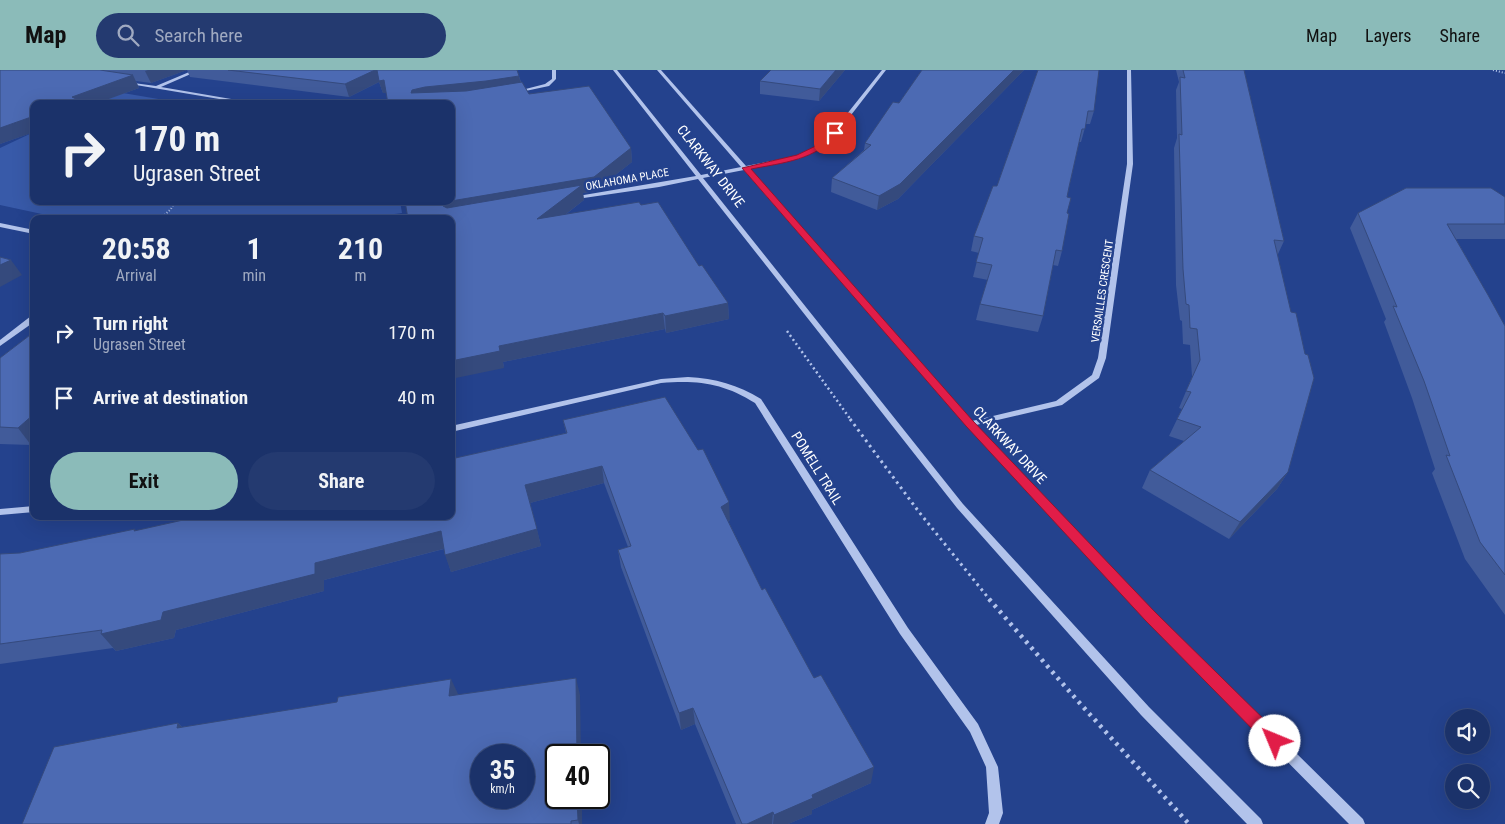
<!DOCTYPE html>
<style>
body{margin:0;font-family:"Roboto Condensed",sans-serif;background:#243a70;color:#f1f3f6;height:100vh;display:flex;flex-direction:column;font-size:19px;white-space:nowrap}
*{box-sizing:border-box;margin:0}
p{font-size:16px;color:#a0aac1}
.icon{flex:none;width:28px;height:28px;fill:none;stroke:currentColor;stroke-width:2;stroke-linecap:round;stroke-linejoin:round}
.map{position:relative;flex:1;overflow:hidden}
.panel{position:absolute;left:30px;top:145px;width:425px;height:305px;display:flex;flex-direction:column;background:#1b326a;border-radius:10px;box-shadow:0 5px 20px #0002,0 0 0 1px #394d7e}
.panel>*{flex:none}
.top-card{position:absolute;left:30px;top:30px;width:425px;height:105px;border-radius:10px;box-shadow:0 5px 20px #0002,0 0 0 1px #394d7e;background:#1b326a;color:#f1f3f6;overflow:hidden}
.fabs{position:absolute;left:1445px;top:639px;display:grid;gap:10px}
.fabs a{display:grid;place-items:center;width:45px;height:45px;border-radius:50%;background:#1b326a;box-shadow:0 5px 20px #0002,0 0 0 1px #394d7e;font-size:25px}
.speed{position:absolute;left:470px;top:674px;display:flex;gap:10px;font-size:25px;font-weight:700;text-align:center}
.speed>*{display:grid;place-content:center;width:65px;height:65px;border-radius:50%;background:#1b326a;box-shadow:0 5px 20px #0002,0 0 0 1px #394d7e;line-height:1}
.speed small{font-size:12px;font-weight:400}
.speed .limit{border:2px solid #111;border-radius:8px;background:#fff;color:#111}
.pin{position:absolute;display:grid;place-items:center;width:42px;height:42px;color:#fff;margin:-21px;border-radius:10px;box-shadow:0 2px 8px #0006}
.me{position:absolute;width:55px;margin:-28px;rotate:315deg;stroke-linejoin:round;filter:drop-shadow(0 0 4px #0008)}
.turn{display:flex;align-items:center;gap:18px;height:105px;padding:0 20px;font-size:22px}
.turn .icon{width:65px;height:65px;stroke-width:2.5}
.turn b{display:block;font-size:35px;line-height:42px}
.eta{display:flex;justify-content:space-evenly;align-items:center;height:85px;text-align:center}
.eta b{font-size:30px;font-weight:700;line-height:35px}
.cta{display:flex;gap:10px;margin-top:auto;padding:10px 20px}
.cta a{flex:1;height:58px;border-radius:30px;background:#8bbbb9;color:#111;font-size:20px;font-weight:700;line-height:58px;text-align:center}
.cta a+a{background:#243a70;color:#f1f3f6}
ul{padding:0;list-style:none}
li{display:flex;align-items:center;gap:15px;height:65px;padding:0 20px}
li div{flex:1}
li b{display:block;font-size:19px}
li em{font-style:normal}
header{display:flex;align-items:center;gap:30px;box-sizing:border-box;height:70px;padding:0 25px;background:#8bbbb9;color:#111}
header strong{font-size:24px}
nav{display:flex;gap:28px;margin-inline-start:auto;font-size:18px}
.search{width:350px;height:45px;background:#243a70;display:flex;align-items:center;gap:12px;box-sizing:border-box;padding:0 18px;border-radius:28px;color:#a0aac1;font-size:19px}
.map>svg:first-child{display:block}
</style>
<header>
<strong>Map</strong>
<div class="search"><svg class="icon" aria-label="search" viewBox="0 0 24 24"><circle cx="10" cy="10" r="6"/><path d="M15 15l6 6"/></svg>Search here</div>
<nav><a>Map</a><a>Layers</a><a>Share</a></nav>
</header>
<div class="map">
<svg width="1505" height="754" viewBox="0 0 1505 754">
<rect width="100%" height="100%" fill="#24428d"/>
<g fill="#385aa9">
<polygon points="117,22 188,34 92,34"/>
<polygon points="34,62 34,131 400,131 402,143 358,149 65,149 0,135 0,78"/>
</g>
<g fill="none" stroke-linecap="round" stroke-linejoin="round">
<g stroke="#b2c3eb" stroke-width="2" stroke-dasharray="1 2" stroke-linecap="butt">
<polyline points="1493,0 1505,3"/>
<polyline points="160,149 171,139 175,131"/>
</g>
<polyline stroke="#b2c3eb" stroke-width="2.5" stroke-dasharray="2 3" stroke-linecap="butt" points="787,261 851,350"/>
<polyline stroke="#b2c3eb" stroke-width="3" stroke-dasharray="2.5 4" stroke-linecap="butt" points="850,349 919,442 990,530"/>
<polyline stroke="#b2c3eb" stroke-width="4.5" stroke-dasharray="3 5" stroke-linecap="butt" points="989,529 1076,629 1189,754"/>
<g fill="#b2c3eb" fill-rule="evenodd">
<polygon points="194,0 200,0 161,17 261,34 249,34 124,13 126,12 156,16"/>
<polygon points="552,0 556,0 556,9 549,16 516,23 514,22 545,14 552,9"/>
<polygon points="613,0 617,0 701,105 741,97 657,0 661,0 746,96 797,86 823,74 882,0 886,0 827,76 801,88 749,99 972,351 1056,331 1092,305 1098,288 1127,94 1127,0 1131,0 1133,94 1106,288 1099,308 1062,335 976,355 1154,543 1363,749 1365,754 1349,754 1146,549 967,356 744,100 703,108 963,434 1149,637 1261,749 1263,754 1247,754 1141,645 957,438 698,109 659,117 570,130 569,129 572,127 696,106"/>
<polygon points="0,153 34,160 34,164 0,157"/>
<polygon points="31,246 34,246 34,252 0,276 0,270"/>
<path d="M 688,307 C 715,308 738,315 761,329 L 908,558 L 978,654 L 998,697 L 1003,743 L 999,754 L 985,754 L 989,743 L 986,697 L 970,662 L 900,564 L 755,333 C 723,313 698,310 661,313 L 451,362 L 451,356 L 661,309 Z"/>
<polygon points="34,436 34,442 0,445 0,439"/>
</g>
</g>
<g fill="#415b9a">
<polygon points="0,0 517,0 521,12 529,24 631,78 632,92 595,121 583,123 584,130 565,145 641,135 699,196 728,233 729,249 666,263 665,259 503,292 504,298 386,23 383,23 379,12 349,27 190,7 187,0 151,13 136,11 139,18 95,34 34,34 34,62 0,74"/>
<polygon points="845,0 819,31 760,24 760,11"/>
<polygon points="922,0 1024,0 898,129 877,140 831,122 832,108 864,80 865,73 899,33"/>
<polygon points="1038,0 1094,41 1090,54 1086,54 1081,72 1079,72 1069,117 1067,127 1067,143 1062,181 1058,196 1053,195 1043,246 1038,262 976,250 980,234 988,210 973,207 979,183 971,181 974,166 997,116"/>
<polygon points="1176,0 1244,0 1284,171 1278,184 1288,402 1277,419 1229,469 1142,418 1150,400 1184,371 1169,366 1182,339 1179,338 1192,307 1190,275 1183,274 1182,251 1180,250 1176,215 1174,78 1177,68 1176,20 1179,12"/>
<polygon points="1505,127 1505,169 1456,169 1505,256 1505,545 1465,489 1432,403 1435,399 1412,328 1384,252 1386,249 1350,158 1358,143"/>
<polygon points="34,262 34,373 31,375 0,374 0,288"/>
<polygon points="563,350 730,450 728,451 762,520 871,713 812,740 812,744 788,754 736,754 695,654 681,660 621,497 618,480 628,477 604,413 530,433 541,476 451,502 444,479 324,510 324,521 176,560 174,568 116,581 113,578 0,594 0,484 20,483 137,461 566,363"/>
<polygon points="458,625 580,625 556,728 582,728 582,754 22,754 178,653 182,657"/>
</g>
<g fill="#354a7d">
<polygon points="148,0 187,0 151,13 145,1"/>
<polygon points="375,0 377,0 384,10 387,23 383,23 379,12 349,27 345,14"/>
<polygon points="836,0 845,0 819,31 820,19"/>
<polygon points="1014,0 1024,0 898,129 877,140 879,126"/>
<polygon points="133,5 139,18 95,34 67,34 72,27"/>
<polygon points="519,6 522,18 415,32 411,23 412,20 425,17"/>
<polygon points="34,46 34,62 0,74 0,58"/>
<polygon points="631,78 632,92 595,121 583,123 584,130 540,164 447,149 443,136 444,132"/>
<polygon points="11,190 22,205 0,217 0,195"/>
<polygon points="728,233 729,249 666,263 665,246"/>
<polygon points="663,243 665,259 503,292 504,298 451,309 451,291 499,276"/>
<polygon points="34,344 34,373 31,375 18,358"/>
<polygon points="602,396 604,413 530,433 525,415"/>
<polygon points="1288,402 1277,419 1229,469 1240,452"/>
<polygon points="729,432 730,450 721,454 721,437"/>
<polygon points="537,459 541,476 451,502 445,485"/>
<polygon points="441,461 447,478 324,510 324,521 176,560 174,568 116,581 101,564 163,542 315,493"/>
<polygon points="576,608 580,625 581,685 577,685"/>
<polygon points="451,609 459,626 449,626"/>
<polygon points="693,638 695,654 681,660 679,643"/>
<polygon points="178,653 193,669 177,658"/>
<polygon points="874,697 871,713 812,740 812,744 788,754 773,754 774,745 812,725"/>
<polygon points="577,728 582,728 582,754 579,754 578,750"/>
<polygon points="773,742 772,754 747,754"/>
</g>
<g fill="#4c6ab3" stroke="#354a7d" fill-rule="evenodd">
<polygon points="0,0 100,0 133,5 72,27 78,30 67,34 34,34 34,46 0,58"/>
<polygon points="228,0 375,0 345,14"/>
<polygon points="377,0 517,0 519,6 486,11 425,17 412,20 411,23 466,21 522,12 529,24 589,16 631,78 594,107 451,131 451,34 388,34 384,10 379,11"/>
<polygon points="771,0 836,0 820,19 760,11"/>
<polygon points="922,0 1014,0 900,114 879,126 832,108 871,75 865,73 893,32 899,33"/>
<polygon points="1038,0 1099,0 1094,41 1088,41 1085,59 1082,59 1069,117 1067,127 1071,128 1067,143 1069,144 1062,181 1056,180 1043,246 980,234 992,195 976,192 983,168 974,166 993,116 997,116"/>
<polygon points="1183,0 1244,0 1284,171 1274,170 1291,242 1296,243 1305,284 1308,285 1314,308 1288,402 1240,452 1150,400 1201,357 1177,349 1191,322 1186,321 1200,290 1197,259 1190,258 1189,235 1186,234 1183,199 1179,64 1182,65 1180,7 1185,8"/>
<polygon points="582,115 537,149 639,132 641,135 658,132 699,196 702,195 728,233 665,246 663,243 499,276 500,281 451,291 451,149 408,149 405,131 451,131 444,132 443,136 447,138"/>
<polygon points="1406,118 1491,118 1505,127 1505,154 1447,154 1488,225 1505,256 1505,505 1480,472 1446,385 1450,386 1424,311 1393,236 1397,237 1358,143"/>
<polygon points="0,187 11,190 0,195"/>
<polygon points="34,262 34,344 18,358 0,357 0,288"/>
<polygon points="665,327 698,380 703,379 729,432 721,437 762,520 765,518 814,608 821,605 874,697 812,725 813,728 774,745 773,742 747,754 742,754 693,638 679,643 618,480 631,476 602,396 525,415 537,459 445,485 441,461 315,493 315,504 163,542 161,550 101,564 102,560 0,574 0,484 20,483 135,459 134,461 201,446 451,446 451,389 567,363 563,350"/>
<path d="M 576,608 L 577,685 L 556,685 L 556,728 L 577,728 L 578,750 L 571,751 L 571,754 L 22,754 L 54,677 L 178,653 L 177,658 L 337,632 L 338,627 L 451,609 L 449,626 ZM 481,685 L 524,685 L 524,728 L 481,728 Z"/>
</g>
<path fill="#e11d48" stroke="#92132f" d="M 833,61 L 838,63 C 817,90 782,93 751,99 L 973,351 L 1155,542 L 1280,665 L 1283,671 L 1280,676 L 1275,678 L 1269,676 L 1145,550 L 966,356 L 742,98 L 797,85 L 822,73 Z"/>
<g text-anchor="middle" stroke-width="5" stroke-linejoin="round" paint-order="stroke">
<g font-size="11" fill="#fff" stroke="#24428d">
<text transform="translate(627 109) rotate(-10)" y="4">OKLAHOMA PLACE</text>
<text transform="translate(1102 221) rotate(-82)" y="4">VERSAILLES CRESCENT</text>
</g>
<g font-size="14" fill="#fff" stroke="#24428d">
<text transform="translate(711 96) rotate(52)" y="5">CLARKWAY DRIVE</text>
<text transform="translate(1010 375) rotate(47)" y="5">CLARKWAY DRIVE</text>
<text transform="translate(817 398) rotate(58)" y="5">POMELL TRAIL</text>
</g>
</g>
</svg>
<div class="fabs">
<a><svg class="icon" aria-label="sound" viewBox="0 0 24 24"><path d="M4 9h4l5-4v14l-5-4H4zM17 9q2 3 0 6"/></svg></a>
<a><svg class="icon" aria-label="search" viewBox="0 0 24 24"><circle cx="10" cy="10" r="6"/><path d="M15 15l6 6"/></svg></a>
</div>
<div class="speed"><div>35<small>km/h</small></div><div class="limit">40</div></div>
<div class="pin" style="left:835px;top:63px;background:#d93025"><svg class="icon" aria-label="arrive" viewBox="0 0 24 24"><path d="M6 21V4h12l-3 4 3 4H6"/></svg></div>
<svg class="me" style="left:1275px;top:671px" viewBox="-20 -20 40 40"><circle r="19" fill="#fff"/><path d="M0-13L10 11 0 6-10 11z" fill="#e11d48"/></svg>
<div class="top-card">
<div class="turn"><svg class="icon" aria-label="right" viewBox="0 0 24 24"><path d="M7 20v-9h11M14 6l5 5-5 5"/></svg><div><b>170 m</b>Ugrasen Street</div></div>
</div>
<section class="panel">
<div class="eta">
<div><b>20:58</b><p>Arrival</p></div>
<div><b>1</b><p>min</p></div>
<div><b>210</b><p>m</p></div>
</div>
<ul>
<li><svg class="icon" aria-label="right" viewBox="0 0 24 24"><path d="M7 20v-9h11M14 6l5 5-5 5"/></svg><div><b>Turn right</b><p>Ugrasen Street</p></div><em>170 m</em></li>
<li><svg class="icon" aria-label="arrive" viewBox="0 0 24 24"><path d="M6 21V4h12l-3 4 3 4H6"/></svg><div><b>Arrive at destination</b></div><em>40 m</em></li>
</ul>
<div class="cta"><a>Exit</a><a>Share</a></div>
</section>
</div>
